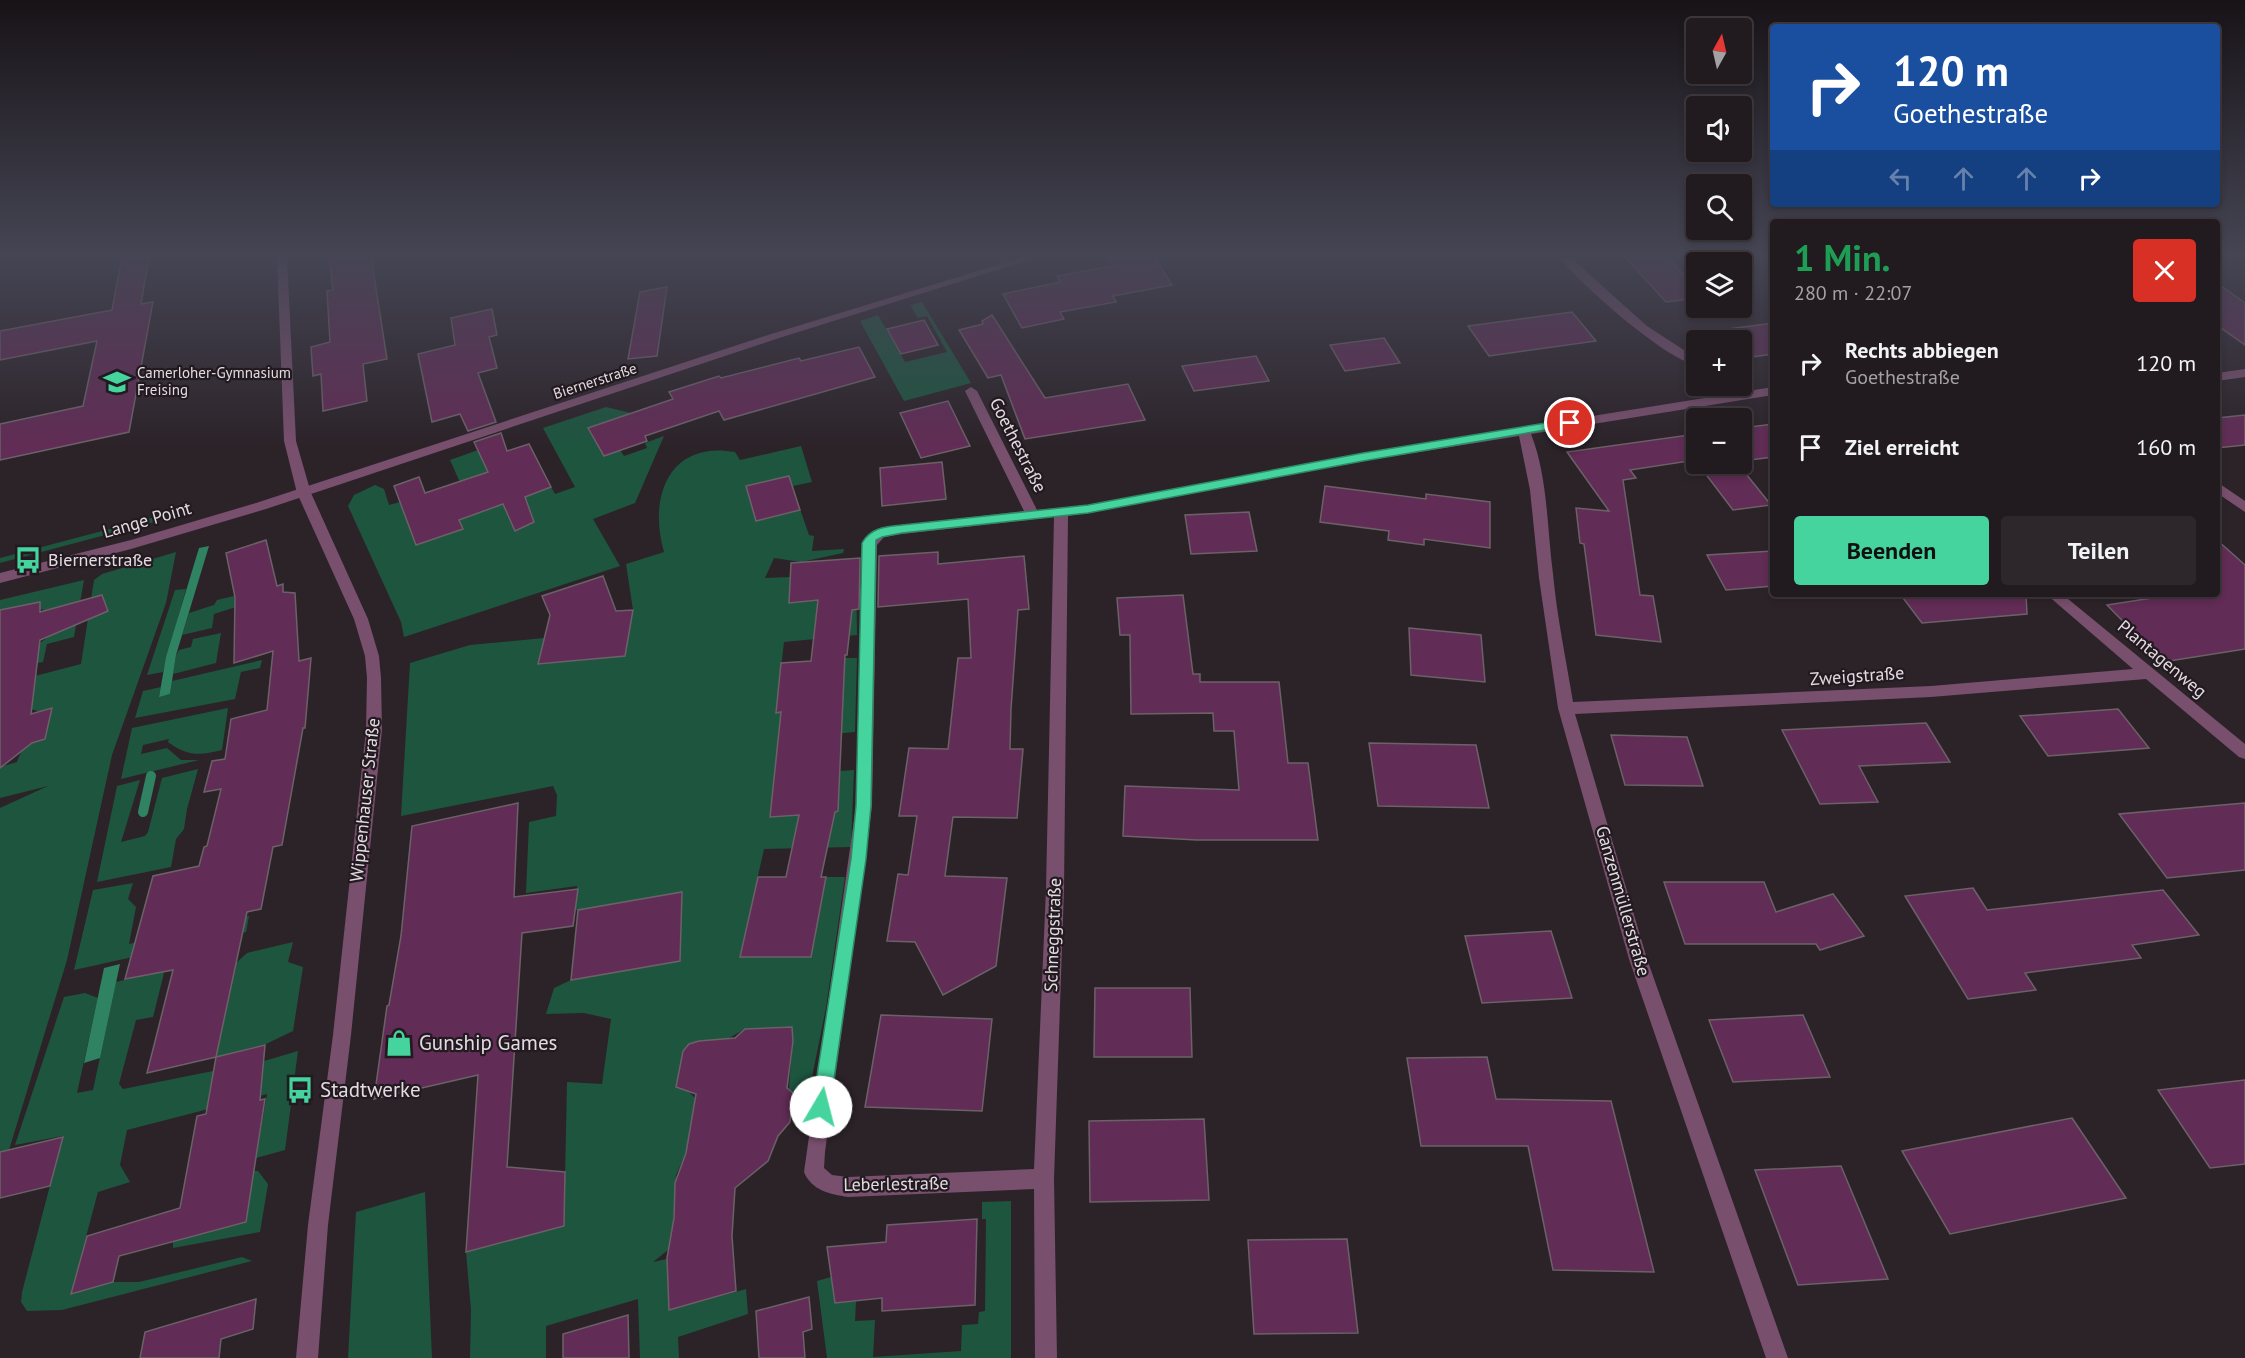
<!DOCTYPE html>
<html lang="de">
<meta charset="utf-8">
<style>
body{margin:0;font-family:"PT Sans",sans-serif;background:#2d272c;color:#f1f3f6;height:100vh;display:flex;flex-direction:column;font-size:22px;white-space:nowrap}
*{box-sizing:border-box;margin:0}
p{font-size:20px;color:#a2a1a4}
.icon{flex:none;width:33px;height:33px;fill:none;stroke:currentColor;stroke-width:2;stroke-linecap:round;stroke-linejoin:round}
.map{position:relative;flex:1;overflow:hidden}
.side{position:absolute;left:1770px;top:219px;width:450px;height:378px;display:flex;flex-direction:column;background:#211a1f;border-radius:6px;box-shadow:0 3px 9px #0003,0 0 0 2px #3e383d}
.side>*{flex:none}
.guide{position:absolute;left:1770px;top:24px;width:450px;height:183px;border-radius:6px;box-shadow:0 3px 9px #0003,0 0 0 2px #3e383d;background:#1a4fa0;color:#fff;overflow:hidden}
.needle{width:39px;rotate:8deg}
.controls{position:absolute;left:1686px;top:18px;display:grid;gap:12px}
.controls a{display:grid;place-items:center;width:66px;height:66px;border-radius:6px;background:#211a1f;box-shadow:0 3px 9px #0003,0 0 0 2px #3e383d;font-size:30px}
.pin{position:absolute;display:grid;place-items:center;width:51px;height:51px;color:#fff;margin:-26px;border:3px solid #fff;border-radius:50%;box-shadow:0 2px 6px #0007}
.me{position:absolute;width:66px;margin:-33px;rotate:8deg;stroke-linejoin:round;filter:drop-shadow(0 0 4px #0008)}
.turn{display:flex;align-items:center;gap:21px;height:126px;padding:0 24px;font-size:27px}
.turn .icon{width:78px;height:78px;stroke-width:2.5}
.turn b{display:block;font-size:42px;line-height:51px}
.lanes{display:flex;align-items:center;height:57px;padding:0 24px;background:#0003;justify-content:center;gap:30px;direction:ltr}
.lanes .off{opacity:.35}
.round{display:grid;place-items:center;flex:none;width:63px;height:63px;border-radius:6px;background:#2d272c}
.overview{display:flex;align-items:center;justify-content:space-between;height:102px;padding:0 24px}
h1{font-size:36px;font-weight:800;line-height:45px;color:#1e9e55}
.primary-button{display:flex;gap:12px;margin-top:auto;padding:12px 24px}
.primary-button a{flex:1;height:69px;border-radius:6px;background:#46d49e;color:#111;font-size:24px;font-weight:800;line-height:69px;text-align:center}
.primary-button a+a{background:#2d272c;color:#f1f3f6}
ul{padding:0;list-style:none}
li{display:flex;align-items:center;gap:18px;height:84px;padding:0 24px}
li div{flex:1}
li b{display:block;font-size:22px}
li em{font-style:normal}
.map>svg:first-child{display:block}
</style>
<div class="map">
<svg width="2245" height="1358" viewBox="0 0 2245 1358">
<rect width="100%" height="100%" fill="#2c2329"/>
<g fill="#1d553f">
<polygon points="922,302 971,383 904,401 860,321 878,315 905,362 947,352 927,316 918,318 910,305"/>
<polygon points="606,407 631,413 589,428 604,456 620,450 624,456 647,448 645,443 664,436 635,503 593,519 620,566 404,637 401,622 348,506 354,495 375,485 384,489 389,505 400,502 416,545 463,529 456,513 471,507 450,460 478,450 503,504 551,487 555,494 575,487 543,428"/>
<path d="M 801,446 L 812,482 L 793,486 L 789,476 L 746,486 L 756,520 L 800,509 L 809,535 L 814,536 L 812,551 L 844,549 L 843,553 L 801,562 L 774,558 L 765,578 L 790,577 L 790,603 L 842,598 L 856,566 L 857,635 L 784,642 L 776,712 L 805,711 L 844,658 L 857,658 L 855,732 L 812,736 L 771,817 L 838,811 L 840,771 L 854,770 L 851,847 L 764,849 L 740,956 L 811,957 L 826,877 L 845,877 L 826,1008 L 809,1092 L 793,1093 L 789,1089 L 793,1033 L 788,1029 L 745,1029 L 729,1038 L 689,1044 L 683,1051 L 676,1086 L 689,1092 L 696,1099 L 686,1153 L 676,1175 L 674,1218 L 668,1250 L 653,1262 L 667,1259 L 670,1310 L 746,1289 L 748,1314 L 678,1337 L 679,1358 L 640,1358 L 638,1299 L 546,1326 L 546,1358 L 470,1358 L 471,1310 L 466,1252 L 564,1226 L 567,1082 L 602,1084 L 611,1019 L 584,1013 L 546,1014 L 554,988 L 571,980 L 680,961 L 682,892 L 577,910 L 575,910 L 577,886 L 526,893 L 529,822 L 556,816 L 557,795 L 553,786 L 401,816 L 410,663 L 470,645 L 544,638 L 538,663 L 625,656 L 633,610 L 626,564 L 664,552 C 648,497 669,440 735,452 L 740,460 Z"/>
<polygon points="159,516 158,521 0,563 0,558"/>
<path d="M 176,552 L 166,603 L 112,755 L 67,960 L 9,1150 L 0,1152 L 0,808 L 48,786 L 0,798 L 0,767 L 17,762 C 21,748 30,743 45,739 L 51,709 L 40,712 L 31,709 L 35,676 L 81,664 L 94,580 L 102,574 Z"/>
<polygon points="84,580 74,637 47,644 43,662 37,663 39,644 49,636 61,631 64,606 45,610 40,609 40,602 0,611 0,600"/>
<polygon points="186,589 163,672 147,675 175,590"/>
<polygon points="234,596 236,607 214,614 212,628 182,635 189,613 214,605 217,600"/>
<polygon points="221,633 216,663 173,674 176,655 179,650 191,647 193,639"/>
<polygon points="262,660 260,668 241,672 235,699 135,718 143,691 161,687 159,696 170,694 172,681"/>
<path d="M 228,708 L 222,750 C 199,756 187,756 168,742 L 169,739 L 143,745 L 141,754 L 167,748 L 181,760 L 199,760 L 121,779 L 132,728 Z"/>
<polygon points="198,769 187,809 184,829 176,839 171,867 97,882 117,786 140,780 121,842 145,836 148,832 162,778"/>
<polygon points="133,883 128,899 136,907 129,944 249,916 246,932 74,970 93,890"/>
<polygon points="293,942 288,962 303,967 293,1031 266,1044 216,1057 236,963 247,953"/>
<polygon points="158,972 164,973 153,1017 136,1020 119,1084 123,1089 213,1071 213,1076 298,1051 285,1150 256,1158 267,1094 127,1130 120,1165 130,1182 98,1192 71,1293 113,1282 139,1282 242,1257 252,1261 62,1310 27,1311 21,1302 22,1292 63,1136 15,1145 64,997 85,993 98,998 77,1093 93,1090 116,982"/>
<polygon points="254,1171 258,1171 268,1184 260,1232 173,1248 173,1241 246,1222"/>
<polygon points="425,1192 432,1358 348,1358 356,1212"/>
<polygon points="1011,1201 1011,1358 827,1358 817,1281 831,1277 835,1303 856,1301 855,1321 875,1320 873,1357 961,1351 962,1325 978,1324 979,1312 985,1311 986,1219 982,1219 982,1202"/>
</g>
<g fill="#2f8262">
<polygon points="209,546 176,655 170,694 159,697 166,657 199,548"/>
<polygon points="120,964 100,1058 84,1063 104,968"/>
</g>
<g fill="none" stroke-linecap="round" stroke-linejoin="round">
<polyline stroke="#2f8262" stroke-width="10" points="143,812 151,776"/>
</g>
<g fill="#612c55" stroke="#6c6168" stroke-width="1.5">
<polygon points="122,257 149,257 141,304 153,302 129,432 0,460 0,424 83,406 97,341 0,360 0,331 112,310"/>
<polygon points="329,257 371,257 387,359 363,364 367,401 323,411 321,374 313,376 311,347 330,342 327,291 333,290"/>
<polygon points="1108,257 1154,257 1172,285 1113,296 1116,302 1060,312 1064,319 1022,328 1003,294 1060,282 1057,276 1113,266"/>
<polygon points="1625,257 1667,257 1696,288 1696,298 1666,302"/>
<polygon points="2217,283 2245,303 2245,345 2217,325"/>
<polygon points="667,287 657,356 628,359 640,292"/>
<polygon points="492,309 497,335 489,337 497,368 478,373 496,422 468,431 460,414 432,422 418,354 455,345 451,318"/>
<polygon points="1572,312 1596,341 1489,356 1468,326"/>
<polygon points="992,315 1045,398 1128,384 1145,420 1025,439 1001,375 988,378 959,330 983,324 982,321"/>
<polygon points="924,320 938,345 901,354 887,329"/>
<polygon points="1773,323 1773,354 1745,358 1742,353 1742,340 1730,340 1720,330"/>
<polygon points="1384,338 1400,363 1345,371 1330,345"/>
<polygon points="859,347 875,377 724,420 719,411 645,436 647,441 604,456 588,428 673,399 669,392 719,376 721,378 799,358 801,361"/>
<polygon points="1256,356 1269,381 1194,391 1182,366"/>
<polygon points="948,401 970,446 921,458 900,413"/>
<polygon points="2245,415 2245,445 2217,448 2217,418"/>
<polygon points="1773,424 1773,457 1742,461 1742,428"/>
<polygon points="501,433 507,451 529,444 551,487 525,497 534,522 515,531 503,504 459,520 463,529 416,545 394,486 419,477 425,493 488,472 474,442"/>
<polygon points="1696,434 1696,462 1695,460 1630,470 1636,478 1623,480 1640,595 1653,596 1661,642 1596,635 1584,544 1580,543 1576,508 1609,511 1567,452"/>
<polygon points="942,462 946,499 882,506 880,468"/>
<polygon points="1698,464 1738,464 1771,505 1733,510"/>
<polygon points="789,476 800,510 756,521 746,486"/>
<polygon points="1325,486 1426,499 1426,494 1490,502 1490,548 1424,539 1424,545 1388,540 1389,531 1320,522"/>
<polygon points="1249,512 1257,551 1191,554 1185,515"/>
<polygon points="266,540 277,586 283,584 283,592 295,593 299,661 311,658 305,728 303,728 282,845 273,847 261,909 247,912 216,1057 265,1045 260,1100 265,1099 246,1222 119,1256 113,1282 71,1294 87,1236 180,1208 197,1116 206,1114 216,1057 147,1073 173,970 125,979 153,876 199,866 204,847 207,846 221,789 204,792 212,761 225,759 231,719 267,710 273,651 234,663 235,597 226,553"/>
<polygon points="2217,540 2245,565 2245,649 2163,662 2107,605 2178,594 2217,594"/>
<polygon points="1773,551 1773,586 1726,590 1707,555"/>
<polygon points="938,552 938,564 1024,556 1029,609 1018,610 1011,709 1010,749 1023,749 1017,818 953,817 945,876 1007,878 996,966 943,995 915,942 887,941 898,874 908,875 917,816 899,816 909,748 948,749 958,658 971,658 968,599 878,607 879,556"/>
<polygon points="860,558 859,609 852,610 847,655 845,655 838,811 835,812 821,877 826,877 811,957 740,957 758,877 786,877 799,815 770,817 781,712 776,713 781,663 811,661 818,600 789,603 791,563"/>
<polygon points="603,576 616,611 633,610 625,656 538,664 550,615 542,596"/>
<polygon points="1900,594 2026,594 2027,614 1922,623"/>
<polygon points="102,595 108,611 40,640 31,714 52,708 45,739 32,743 0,768 0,610 40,602 40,612"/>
<polygon points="1183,595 1193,674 1200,674 1200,682 1279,682 1288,763 1308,763 1318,840 1197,840 1123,836 1125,786 1239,790 1234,731 1214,731 1213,713 1131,714 1130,635 1120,635 1117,598"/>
<polygon points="1409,628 1481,635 1485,682 1411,675"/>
<polygon points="2118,709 2149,748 2048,756 2020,716"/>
<polygon points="1926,723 1950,762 1859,766 1878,802 1820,804 1782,730"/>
<polygon points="1611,735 1687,737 1703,786 1625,785"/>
<polygon points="1369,743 1476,745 1489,808 1378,806"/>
<polygon points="518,803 514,897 578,889 573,926 522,933 507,1167 565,1172 564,1226 466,1252 478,1075 374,1099 387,1006 389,1005 401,936 412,826"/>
<polygon points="2245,803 2245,870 2167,878 2119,814"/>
<polygon points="1664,882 1764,882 1776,912 1833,894 1864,936 1820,950 1816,944 1685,944"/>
<polygon points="1973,888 1987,910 2163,890 2199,935 2132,945 2141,958 2025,973 2036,990 1968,999 1905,896"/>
<polygon points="682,892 680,961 571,980 578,910"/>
<polygon points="1551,931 1572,998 1482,1003 1465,936"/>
<polygon points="1095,988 1190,988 1192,1057 1094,1057"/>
<polygon points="881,1015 992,1019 982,1111 865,1107"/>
<polygon points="1803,1015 1830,1077 1733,1082 1709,1020"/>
<polygon points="792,1027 793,1041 787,1088 793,1093 790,1122 778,1136 768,1161 735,1188 732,1236 736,1291 669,1310 667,1258 674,1218 675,1183 686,1153 696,1094 676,1087 683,1051 689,1044 699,1041 735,1038 745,1029"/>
<polygon points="1487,1057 1496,1099 1611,1101 1654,1272 1553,1270 1528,1146 1421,1146 1407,1058"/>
<polygon points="2245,1080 2245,1164 2210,1168 2158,1090"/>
<polygon points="2072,1118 2126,1198 1950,1234 1902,1151"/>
<polygon points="1204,1119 1209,1200 1090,1202 1089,1121"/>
<polygon points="63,1137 50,1186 0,1198 0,1152"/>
<polygon points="1841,1166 1888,1279 1798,1285 1755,1170"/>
<polygon points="977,1219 975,1305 882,1311 882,1298 835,1303 827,1247 886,1242 887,1225"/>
<polygon points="1347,1239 1358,1333 1254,1334 1248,1240"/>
<polygon points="809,1297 812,1329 803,1332 805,1358 759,1358 756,1311"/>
<polygon points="256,1299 253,1329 221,1339 219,1358 140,1358 145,1332"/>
<polygon points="628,1315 629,1358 563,1358 563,1334"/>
</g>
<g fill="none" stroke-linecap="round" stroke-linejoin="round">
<g fill="#784f6d" fill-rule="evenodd">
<polygon points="1024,257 1039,257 779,338 266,509 131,549 0,583 0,573 131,540 256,503 771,334"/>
<path d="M 1559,257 L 1570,257 L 1647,326 L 1696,358 L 1696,365 C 1665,359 1580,284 1559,257 Z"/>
<polygon points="2245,369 2245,377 2217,381 2217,373"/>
<path d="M 971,387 L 977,391 L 1037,510 L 1088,505 L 1363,453 L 1773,387 L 1773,395 L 1531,434 C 1548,477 1547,529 1553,574 C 1557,617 1566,659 1573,702 L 1931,686 L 2133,669 L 2046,594 L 2062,594 L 2245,744 L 2245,759 L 2239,757 L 2146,679 L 1931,697 L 1575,714 L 1647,959 L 1788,1358 L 1766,1358 L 1629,959 L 1558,708 L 1539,578 L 1530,490 L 1519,436 L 1363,461 L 1068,516 L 1064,889 L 1054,1179 L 1057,1358 L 1035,1358 L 1034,1189 L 848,1197 C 830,1194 812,1191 804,1172 L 856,806 L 863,545 L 870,533 L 885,527 L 1024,511 L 965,391 ZM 1054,517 L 1046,889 L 1034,1169 L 848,1177 L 832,1175 L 824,1168 L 825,1152 L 872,806 L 877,545 L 884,537 L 902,534 Z"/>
</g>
<g fill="#784f6d" fill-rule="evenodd">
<polygon points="277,257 287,257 296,441 311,493 368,619 379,656 381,678 382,730 351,1035 328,1225 318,1358 296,1358 308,1225 333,1035 366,730 367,678 365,656 354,619 297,493 284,441"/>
<polygon points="2217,482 2245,501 2245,512 2217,493"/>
</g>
</g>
<linearGradient id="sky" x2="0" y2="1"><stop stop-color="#181317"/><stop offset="0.57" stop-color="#454554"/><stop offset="1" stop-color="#454554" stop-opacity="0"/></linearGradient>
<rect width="2245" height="447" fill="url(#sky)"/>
<path fill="#46d49e" stroke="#2e8a67" stroke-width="1.5" d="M 1570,419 L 1574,420 L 1574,425 L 1363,461 L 1088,513 L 902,533 L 882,537 L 876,540 L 871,806 L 866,859 L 830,1107 L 827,1113 L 821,1116 L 815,1113 L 812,1107 L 851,859 L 856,806 L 862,543 C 871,527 886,527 902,525 L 1088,505 L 1363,453 Z"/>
<defs>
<symbol id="school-bare" viewBox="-9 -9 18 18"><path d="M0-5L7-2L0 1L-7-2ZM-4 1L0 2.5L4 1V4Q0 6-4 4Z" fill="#46d49e" stroke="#221a20" stroke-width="2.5" paint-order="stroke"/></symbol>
<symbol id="bus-bare" viewBox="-9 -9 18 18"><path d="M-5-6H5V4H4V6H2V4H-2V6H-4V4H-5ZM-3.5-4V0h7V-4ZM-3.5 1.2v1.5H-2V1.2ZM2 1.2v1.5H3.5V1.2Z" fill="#46d49e" stroke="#221a20" stroke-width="2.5" paint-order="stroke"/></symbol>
<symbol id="shop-bare" viewBox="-9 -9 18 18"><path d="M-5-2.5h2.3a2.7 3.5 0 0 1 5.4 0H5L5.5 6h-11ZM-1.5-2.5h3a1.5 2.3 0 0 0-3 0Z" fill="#46d49e" stroke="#221a20" stroke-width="2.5" paint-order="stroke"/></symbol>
</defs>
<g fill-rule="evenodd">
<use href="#school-bare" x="98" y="363" width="38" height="38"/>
<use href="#bus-bare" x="9" y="541" width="38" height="38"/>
<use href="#shop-bare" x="380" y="1024" width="38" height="38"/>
<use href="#bus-bare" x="281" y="1071" width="38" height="38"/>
</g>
<g text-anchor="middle" stroke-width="4.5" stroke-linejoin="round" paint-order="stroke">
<g font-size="15" fill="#e2dce0" stroke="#221a20" text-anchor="start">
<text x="137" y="378">Camerloher-Gymnasium<tspan x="137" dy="17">Freising</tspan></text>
</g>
<g font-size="15" fill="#e2dce0" stroke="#221a20">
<text transform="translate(595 381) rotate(-18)" y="5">Biernerstraße</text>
</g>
<g font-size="18" fill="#e2dce0" stroke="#221a20">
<text transform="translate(1018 445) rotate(63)" y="6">Goethestraße</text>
<text transform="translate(147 520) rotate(-16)" y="6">Lange Point</text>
<text transform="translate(2162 659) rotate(40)" y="6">Plantagenweg</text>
<text transform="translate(1857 676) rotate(-4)" y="6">Zweigstraße</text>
<text transform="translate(365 800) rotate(-84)" y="6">Wippenhauser Straße</text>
<text transform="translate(1623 901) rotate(74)" y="6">Ganzenmüllerstraße</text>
<text transform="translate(1053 935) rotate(-88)" y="6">Schneggstraße</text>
<text transform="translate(896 1184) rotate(-1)" y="6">Leberlestraße</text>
</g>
<g font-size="18" fill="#e2dce0" stroke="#221a20" text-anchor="start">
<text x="48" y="566">Biernerstraße</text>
</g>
<g font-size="21" fill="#e2dce0" stroke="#221a20" text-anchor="start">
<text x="419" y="1050">Gunship Games</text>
<text x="320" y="1097">Stadtwerke</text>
</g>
</g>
</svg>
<div class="controls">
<a><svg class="needle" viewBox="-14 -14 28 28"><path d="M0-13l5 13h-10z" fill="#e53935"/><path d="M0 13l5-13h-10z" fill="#a2a1a4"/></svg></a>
<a><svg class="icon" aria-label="sound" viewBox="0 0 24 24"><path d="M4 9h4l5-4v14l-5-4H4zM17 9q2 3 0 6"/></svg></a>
<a><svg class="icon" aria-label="search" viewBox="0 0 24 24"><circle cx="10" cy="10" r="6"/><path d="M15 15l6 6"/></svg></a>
<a><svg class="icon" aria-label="layers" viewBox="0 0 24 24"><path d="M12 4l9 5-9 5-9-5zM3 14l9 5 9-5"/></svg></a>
<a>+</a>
<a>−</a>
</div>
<div class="pin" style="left:1570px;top:423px;background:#d93025"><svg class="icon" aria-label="arrive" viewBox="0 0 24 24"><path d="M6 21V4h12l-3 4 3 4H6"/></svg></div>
<svg class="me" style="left:821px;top:1107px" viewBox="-20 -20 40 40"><circle r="19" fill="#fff"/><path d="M0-13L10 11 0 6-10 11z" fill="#46d49e"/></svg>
<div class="guide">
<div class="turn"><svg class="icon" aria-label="right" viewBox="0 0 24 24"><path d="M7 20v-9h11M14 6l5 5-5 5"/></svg><div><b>120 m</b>Goethestraße</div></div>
<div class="lanes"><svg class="icon off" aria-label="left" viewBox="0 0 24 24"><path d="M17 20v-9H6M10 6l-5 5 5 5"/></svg><svg class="icon off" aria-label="ahead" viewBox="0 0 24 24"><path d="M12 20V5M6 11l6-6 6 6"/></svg><svg class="icon off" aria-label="ahead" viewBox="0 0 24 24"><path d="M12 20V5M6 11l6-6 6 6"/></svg><svg class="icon" aria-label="right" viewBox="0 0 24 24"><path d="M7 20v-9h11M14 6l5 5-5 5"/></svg></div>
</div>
<section class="side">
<div class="overview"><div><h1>1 Min.</h1><p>280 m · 22:07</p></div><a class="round" style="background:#d93025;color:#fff"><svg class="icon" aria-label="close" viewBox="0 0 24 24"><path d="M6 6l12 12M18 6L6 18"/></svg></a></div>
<ul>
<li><svg class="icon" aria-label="right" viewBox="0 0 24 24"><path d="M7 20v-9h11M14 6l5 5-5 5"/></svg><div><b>Rechts abbiegen</b><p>Goethestraße</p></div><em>120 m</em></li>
<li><svg class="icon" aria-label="arrive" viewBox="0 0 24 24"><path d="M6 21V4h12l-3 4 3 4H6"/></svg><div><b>Ziel erreicht</b></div><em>160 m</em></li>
</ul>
<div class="primary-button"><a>Beenden</a><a>Teilen</a></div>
</section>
</div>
